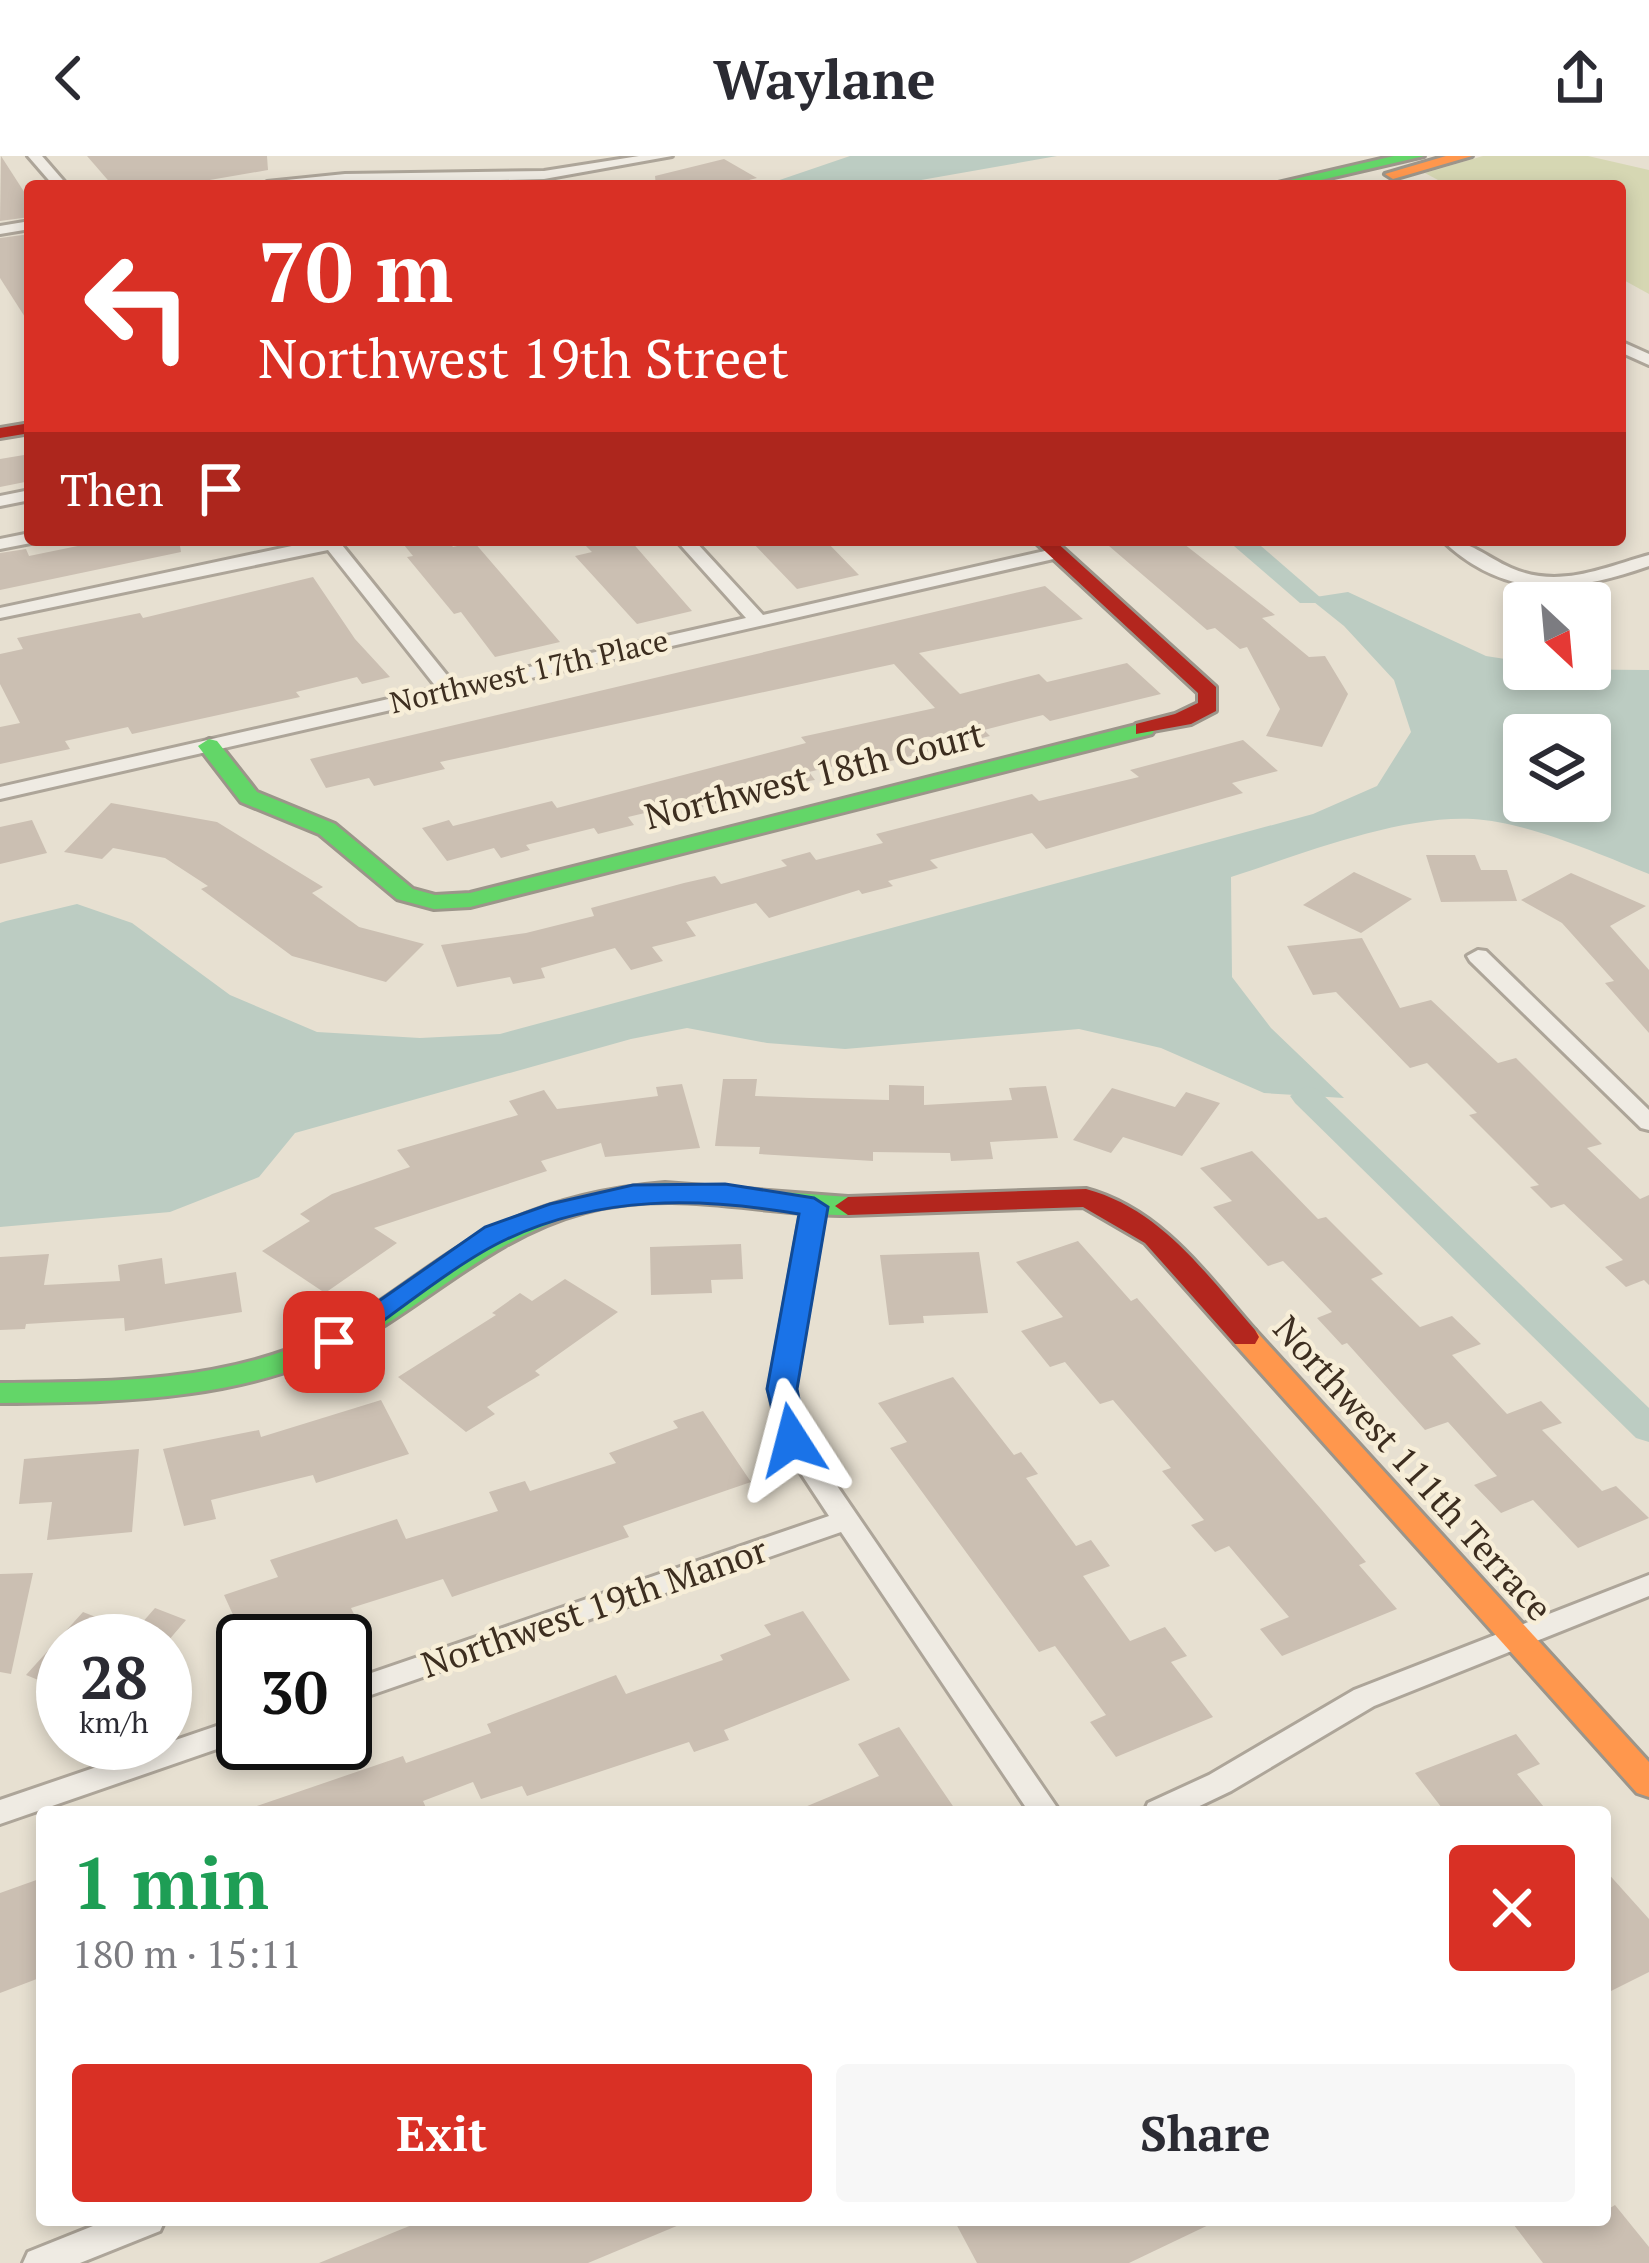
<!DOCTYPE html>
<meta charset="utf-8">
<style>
body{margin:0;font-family:"PT Serif",serif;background:#f7f7f7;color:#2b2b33;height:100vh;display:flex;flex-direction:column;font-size:45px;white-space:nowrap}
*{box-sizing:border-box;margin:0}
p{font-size:39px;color:#7c7c81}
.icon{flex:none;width:66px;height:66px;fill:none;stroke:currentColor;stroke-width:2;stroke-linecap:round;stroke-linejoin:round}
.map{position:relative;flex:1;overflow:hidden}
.panel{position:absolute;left:36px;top:1650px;width:1575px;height:420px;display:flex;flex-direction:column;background:#fff;border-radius:12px;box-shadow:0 6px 18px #0003}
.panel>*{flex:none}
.top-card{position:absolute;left:24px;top:24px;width:1602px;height:366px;border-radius:12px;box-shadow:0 6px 18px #0003;background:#d93025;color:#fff;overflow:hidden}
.needle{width:78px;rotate:154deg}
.fabs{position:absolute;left:1503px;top:426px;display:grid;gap:24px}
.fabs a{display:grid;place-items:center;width:108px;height:108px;border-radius:12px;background:#fff;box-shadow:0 6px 18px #0003;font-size:60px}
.speed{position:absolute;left:36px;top:1458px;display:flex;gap:24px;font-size:60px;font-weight:700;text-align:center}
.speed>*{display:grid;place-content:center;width:156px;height:156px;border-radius:50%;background:#fff;box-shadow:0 6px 18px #0003;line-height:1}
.speed small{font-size:30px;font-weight:400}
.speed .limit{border:6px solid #111;border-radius:18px;background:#fff;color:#111}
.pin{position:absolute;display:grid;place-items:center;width:102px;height:102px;color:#fff;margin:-51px;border-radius:24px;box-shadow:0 6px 18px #0006}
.me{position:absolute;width:132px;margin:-66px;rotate:351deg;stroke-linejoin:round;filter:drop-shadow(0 0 9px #0008)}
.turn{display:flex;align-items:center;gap:42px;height:252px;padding:0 36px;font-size:54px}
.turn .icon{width:156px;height:156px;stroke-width:2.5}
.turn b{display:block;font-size:84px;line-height:102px}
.then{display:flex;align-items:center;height:114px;padding:0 36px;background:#0003;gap:24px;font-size:45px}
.round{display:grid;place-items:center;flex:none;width:126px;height:126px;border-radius:12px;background:#f7f7f7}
.headline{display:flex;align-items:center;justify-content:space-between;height:204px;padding:0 36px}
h1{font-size:72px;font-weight:600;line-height:90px;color:#1e9e55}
.primary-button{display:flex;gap:24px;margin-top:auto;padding:24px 36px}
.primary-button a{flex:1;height:138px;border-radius:12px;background:#d93025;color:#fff;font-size:48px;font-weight:600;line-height:138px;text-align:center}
.primary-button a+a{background:#f7f7f7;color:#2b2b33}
header{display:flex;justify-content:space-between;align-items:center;height:156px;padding:0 36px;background:#fff;font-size:54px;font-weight:600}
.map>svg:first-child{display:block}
</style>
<header><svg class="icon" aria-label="back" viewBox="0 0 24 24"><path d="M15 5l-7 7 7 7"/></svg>Waylane<svg class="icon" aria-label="share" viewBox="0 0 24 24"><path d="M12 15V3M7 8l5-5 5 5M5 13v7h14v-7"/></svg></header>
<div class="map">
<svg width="1649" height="2107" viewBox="0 0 1649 2107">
<rect width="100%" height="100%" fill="#e7e0d1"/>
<polygon fill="#d6d7b3" points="1483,0 1588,0 1649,14 1649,138 1620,122 1620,30 1449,30 1425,17"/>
<g fill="#bcccc2" fill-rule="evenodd">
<polygon points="850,0 1057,0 887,30 762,30"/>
<path d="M 1348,436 L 1486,500 L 1524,506 L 1524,513 L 1649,514 L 1649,718 C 1599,698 1527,666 1473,663 C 1399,659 1302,698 1231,721 L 1232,821 L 1271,872 L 1344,942 L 1264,937 L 1161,892 L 1079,873 L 845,893 L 767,887 L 687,872 L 631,883 L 295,977 L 259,1021 L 170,1056 L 0,1071 L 0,767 L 6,765 L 77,748 L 132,767 L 230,839 L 317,876 L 420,882 L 500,878 L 1313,658 L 1377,630 L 1411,576 L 1394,524 L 1344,470 L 1309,442 ZM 1524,579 L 1590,579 L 1590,645 L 1524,645 Z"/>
</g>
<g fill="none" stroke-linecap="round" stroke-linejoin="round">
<g fill="#bcccc2" fill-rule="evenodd">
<polygon points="1227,384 1254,384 1321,442 1318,447 1300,447"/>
<polygon points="1306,930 1317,933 1649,1252 1649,1286 1636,1282 1295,947 1290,940"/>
</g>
</g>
<g fill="#cbbfb2">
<polygon points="1,0 30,45 30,61 0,65"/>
<polygon points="87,0 267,0 268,14 175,30 113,30"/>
<polygon points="724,3 757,22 725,30 656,30 655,20"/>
<polygon points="30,78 30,169 0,122 0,82"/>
<polygon points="30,298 30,325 0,331 0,303"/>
<polygon points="107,384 179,384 181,396 0,434 0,397 26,393 29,400"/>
<polygon points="400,384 447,384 453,391 474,386 560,486 495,501 461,456 454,458 407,401 413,400"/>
<polygon points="580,384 630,384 692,455 637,468 575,400 592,396"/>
<polygon points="750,384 825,384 859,419 797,433"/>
<polygon points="1135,384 1184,388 1275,459 1262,462 1309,501 1325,500 1348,538 1322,591 1266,580 1280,553 1247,491 1240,493 1215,472 1207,474 1109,390"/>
<polygon points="313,421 355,483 390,521 362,528 357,521 296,536 300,541 132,578 128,571 65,585 70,593 0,608 0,571 20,567 0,528 0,498 23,493 17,482 140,457 143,462"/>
<polygon points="1045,430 1083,463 919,497 960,538 1039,518 1047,526 1127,507 1161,538 1050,565 1043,559 984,574 990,580 875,609 868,602 809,616 815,624 722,640 726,645 692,654 687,647 628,661 634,669 598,678 594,672 526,689 530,694 501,702 494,692 447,705 422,672 449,664 453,670 552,645 557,652 806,587 801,581 935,552 894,508 440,606 445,613 374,630 369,622 326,632 310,603"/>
<polygon points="1243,584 1278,615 1232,627 1243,637 1046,693 1032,677 930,704 938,712 888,725 893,730 862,738 859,734 769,762 756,747 686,766 696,780 652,791 663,805 631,814 615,792 541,812 545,822 513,828 510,821 457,831 441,789 526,777 594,760 591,752 684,727 715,720 721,728 787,710 781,704 810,696 816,704 883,687 876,678 1032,638 1039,645 1139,621 1130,614"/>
<polygon points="111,647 217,666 323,731 312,737 359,771 424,788 386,826 292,800 201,733 208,730 165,702 113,692 102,703 64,696"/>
<polygon points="32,664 47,697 0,708 0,671"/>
<polygon points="1426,699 1475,699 1481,714 1507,714 1517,745 1441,746"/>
<polygon points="1354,716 1412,743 1361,777 1303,749"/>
<polygon points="1571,717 1646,750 1610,770 1649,814 1649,877 1605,827 1614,825 1562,767 1521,744"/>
<polygon points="1362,782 1400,852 1431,844 1498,907 1516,902 1602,988 1587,992 1640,1043 1649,1039 1649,1129 1644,1124 1626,1131 1605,1111 1623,1104 1564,1048 1551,1052 1530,1031 1539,1029 1469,959 1477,957 1427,907 1410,912 1336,836 1313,839 1287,790"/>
<polygon points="723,923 757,923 755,940 811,942 889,944 889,929 924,930 924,949 1012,944 1009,932 1046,930 1058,982 990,986 993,1003 951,1005 950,997 873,996 873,1005 759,998 760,991 715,990"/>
<polygon points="682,928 700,992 605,1001 601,987 541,1005 547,1015 374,1072 397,1087 325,1137 262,1095 310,1065 300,1058 332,1038 410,1011 397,994 518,959 509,945 544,934 557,953 658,940 656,931"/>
<polygon points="1112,932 1175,951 1186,936 1220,947 1182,1000 1123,981 1111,997 1073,984"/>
<polygon points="1252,995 1318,1063 1326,1061 1383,1118 1371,1123 1420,1171 1452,1160 1481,1188 1452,1199 1507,1258 1541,1245 1562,1267 1542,1274 1602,1335 1616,1330 1649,1362 1578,1392 1533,1344 1501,1357 1474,1329 1497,1320 1448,1266 1425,1274 1347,1187 1342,1189 1317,1162 1332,1156 1283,1105 1268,1110 1213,1051 1232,1045 1200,1012"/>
<polygon points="1078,1085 1131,1145 1137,1142 1321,1353 1366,1406 1359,1409 1397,1453 1282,1500 1260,1473 1289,1461 1229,1390 1215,1396 1191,1369 1204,1364 1162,1315 1171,1312 1113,1244 1100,1248 1065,1206 1050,1211 1021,1175 1063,1161 1016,1106"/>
<polygon points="741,1088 743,1123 711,1124 712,1137 651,1139 650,1091"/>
<polygon points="979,1096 988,1157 923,1160 924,1167 889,1169 880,1099"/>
<polygon points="49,1098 44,1129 120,1125 118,1109 162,1102 165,1128 236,1116 242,1156 125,1175 124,1162 26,1168 25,1173 0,1174 0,1101"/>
<polygon points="565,1123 618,1156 535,1215 540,1219 487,1251 495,1258 466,1276 398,1221 496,1159 492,1157 520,1137 532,1145"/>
<polygon points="953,1221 1014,1299 1021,1296 1038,1318 1026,1322 1076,1390 1091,1384 1110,1410 1083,1420 1130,1485 1165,1471 1187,1500 1171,1506 1213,1561 1116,1601 1090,1566 1106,1559 1055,1490 1039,1496 890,1292 907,1286 878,1247"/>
<polygon points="381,1244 409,1298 316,1327 313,1319 211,1344 216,1363 184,1370 163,1293 259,1274 261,1281"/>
<polygon points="703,1255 751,1326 623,1370 629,1381 452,1441 443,1423 351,1452 360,1470 318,1485 245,1485 224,1439 278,1421 270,1404 397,1363 406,1383 498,1355 489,1336 525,1325 530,1335 616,1307 609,1297 678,1272 673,1265"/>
<polygon points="139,1293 132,1376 47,1384 52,1346 19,1348 24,1303"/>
<polygon points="33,1417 11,1518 0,1516 0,1418"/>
<polygon points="155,1452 186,1464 168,1485 63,1485 63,1534 26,1519 83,1456 134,1476"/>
<polygon points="803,1455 850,1524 724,1574 729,1584 694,1596 689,1586 527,1640 522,1630 481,1643 473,1626 423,1645 428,1656 251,1656 251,1652 403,1600 406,1607 491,1577 487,1568 616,1519 626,1538 723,1504 720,1499 771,1479 764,1469"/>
<polygon points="899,1571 957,1656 793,1656 879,1620 858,1588"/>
<polygon points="1516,1578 1540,1608 1517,1618 1548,1656 1445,1656 1415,1617"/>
<polygon points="1605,1714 1649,1763 1649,1816 1605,1838"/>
<polygon points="42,1722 42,1821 0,1837 0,1737"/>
<polygon points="1615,2049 1649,2091 1649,2107 1543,2107 1510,2064 1605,2064 1605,2055"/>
<polygon points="424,2064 691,2064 588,2107 319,2107"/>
<polygon points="954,2064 1219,2064 1129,2107 977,2107"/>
</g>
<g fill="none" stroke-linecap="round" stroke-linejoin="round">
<defs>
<g id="street">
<polygon points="28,0 42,0 68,30 54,30"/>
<polygon points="639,0 672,0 544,23 260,30 267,26 345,18 544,15"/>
<polygon points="30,65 30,73 0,78 0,70"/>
<polygon points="1620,185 1649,198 1649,209 1620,196"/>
<polygon points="30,334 30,344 0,350 0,340"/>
<polygon points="30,377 30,384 36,386 0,393 0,383"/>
<polygon points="320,384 338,384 454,528 746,462 676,384 694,384 763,459 1058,392 1067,397 1058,402 0,643 0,631 437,532 328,394 0,462 0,452"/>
<path d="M 1442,384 C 1470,384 1486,401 1511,412 C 1559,433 1602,412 1649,399 L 1649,410 C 1572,437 1506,445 1442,384 Z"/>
<polygon points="1478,794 1486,795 1649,954 1649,974 1641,972 1470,805 1467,800"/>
<polygon points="814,1043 826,1051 795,1233 805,1283 1060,1656 1029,1656 841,1376 345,1548 345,1526 829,1360 779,1284 769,1233 802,1051"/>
<polygon points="1649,1419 1649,1440 1374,1550 1231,1635 1187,1656 1144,1656 1148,1647 1209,1619 1354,1534"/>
<polygon points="243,1561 243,1584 0,1668 0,1644"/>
<polygon points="108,2064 165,2064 160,2075 80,2107 23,2107 28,2096"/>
</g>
<g id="fast">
<polygon points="1394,0 1424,0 1295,30 1265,30"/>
<polygon points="1144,567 1155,573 1152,578 470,751 434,753 397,743 319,678 241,646 198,590 209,583 217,585 257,636 335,668 413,733 435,739 470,737"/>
<path d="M 665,1027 L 848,1041 L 861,1050 L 848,1059 C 756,1059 678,1032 585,1056 C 502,1078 443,1134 372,1177 C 259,1245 127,1246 0,1247 L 0,1227 C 107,1226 217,1227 317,1182 C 367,1159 410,1122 456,1093 C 519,1053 591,1033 665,1027 Z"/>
</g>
<g id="slow">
<polygon points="1446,0 1472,0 1393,23 1385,18"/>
<polygon points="1245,1171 1255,1174 1649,1606 1649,1641 1637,1637 1235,1188 1231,1181"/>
</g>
<g id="jam">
<polygon points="30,267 30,277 0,282 0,272"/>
<polygon points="1033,384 1054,384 1216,531 1216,555 1191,568 1136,578 1136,568 1175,558 1198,547 1198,537"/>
<path d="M 1086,1033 C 1161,1053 1206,1118 1255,1174 L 1259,1181 L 1255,1188 L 1235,1188 L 1145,1087 L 1083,1051 L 848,1059 L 835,1050 L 848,1041 Z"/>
</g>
</defs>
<use href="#street" stroke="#ada599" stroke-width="6"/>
<use href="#fast" stroke="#9c958a" stroke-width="6"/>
<use href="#slow" stroke="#9c958a" stroke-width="6"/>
<use href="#jam" stroke="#9c958a" stroke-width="6"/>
<use href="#street" fill="#efebe3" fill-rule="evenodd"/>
<use href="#fast" fill="#63d668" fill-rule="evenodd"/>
<use href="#slow" fill="#ff974d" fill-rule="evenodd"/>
<use href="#jam" fill="#b3261e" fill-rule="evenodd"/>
</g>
<path fill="#1a73e8" stroke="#114b97" stroke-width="3" d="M 725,1028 L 814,1042 L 828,1051 L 797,1233 L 807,1284 L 803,1292 L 782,1292 L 767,1233 L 799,1058 C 699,1041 601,1039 507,1083 C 457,1106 392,1160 344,1193 L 334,1195 L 320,1186 L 485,1071 L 550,1048 L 633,1029 Z"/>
<g text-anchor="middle" stroke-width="9" stroke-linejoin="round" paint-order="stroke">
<g font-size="30" fill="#3d2e20" stroke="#f7eed8">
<text transform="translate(529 516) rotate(-13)" y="10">Northwest 17th Place</text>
</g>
<g font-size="36" fill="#3d2e20" stroke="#f7eed8">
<text transform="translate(814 619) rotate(-14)" y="13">Northwest 18th Court</text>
<text transform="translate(1413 1312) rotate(48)" y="13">Northwest 111th Terrace</text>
<text transform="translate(594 1451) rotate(-19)" y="13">Northwest 19th Manor</text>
</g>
</g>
</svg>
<div class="fabs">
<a><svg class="needle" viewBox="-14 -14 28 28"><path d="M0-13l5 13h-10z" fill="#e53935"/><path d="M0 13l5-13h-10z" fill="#7c7c81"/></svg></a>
<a><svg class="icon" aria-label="layers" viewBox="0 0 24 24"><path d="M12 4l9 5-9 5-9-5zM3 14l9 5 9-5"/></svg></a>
</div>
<div class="speed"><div>28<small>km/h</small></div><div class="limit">30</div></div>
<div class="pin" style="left:334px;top:1186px;background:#d93025"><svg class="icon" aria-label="arrive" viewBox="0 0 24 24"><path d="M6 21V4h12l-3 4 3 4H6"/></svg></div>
<svg class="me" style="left:792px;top:1284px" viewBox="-20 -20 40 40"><path d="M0-17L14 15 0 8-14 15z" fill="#1a73e8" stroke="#fff" stroke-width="4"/></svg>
<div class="top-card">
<div class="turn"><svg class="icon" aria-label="left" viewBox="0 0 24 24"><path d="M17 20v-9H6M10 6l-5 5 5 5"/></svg><div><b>70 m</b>Northwest 19th Street</div></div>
<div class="then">Then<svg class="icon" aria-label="arrive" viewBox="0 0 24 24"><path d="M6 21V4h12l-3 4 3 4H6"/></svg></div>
</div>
<section class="panel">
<div class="headline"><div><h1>1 min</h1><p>180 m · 15:11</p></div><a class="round" style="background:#d93025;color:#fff"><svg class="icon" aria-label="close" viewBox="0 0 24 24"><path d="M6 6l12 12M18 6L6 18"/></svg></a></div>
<div class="primary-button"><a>Exit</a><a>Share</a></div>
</section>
</div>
